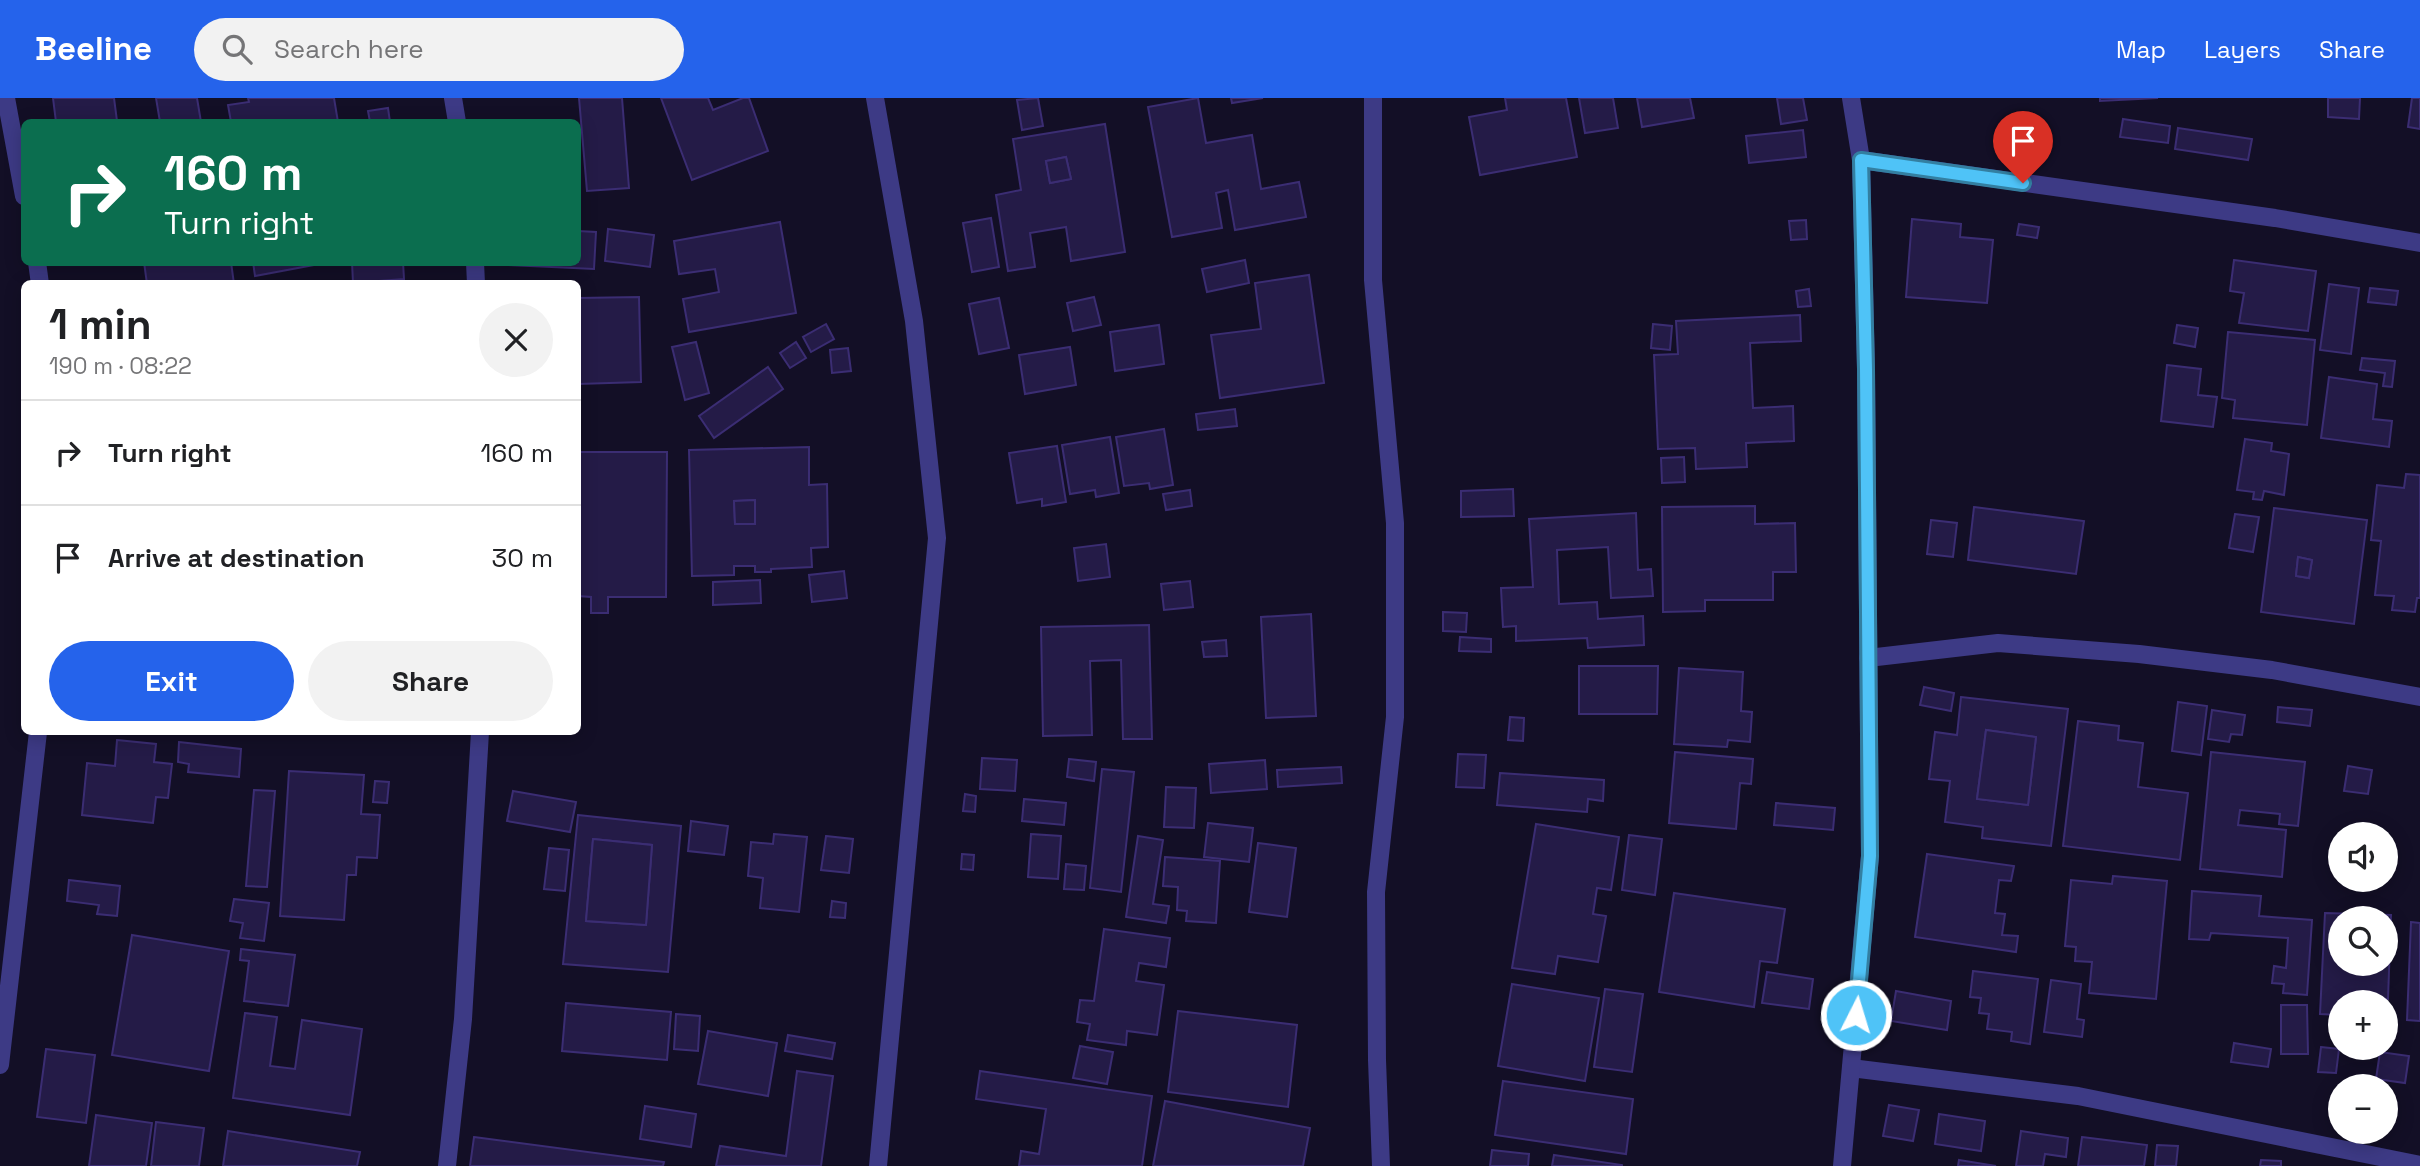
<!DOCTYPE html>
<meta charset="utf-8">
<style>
body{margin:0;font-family:"Space Grotesk",sans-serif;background:#f2f2f2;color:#202124;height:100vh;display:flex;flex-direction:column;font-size:26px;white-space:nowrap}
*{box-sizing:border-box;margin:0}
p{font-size:23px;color:#757577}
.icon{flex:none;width:38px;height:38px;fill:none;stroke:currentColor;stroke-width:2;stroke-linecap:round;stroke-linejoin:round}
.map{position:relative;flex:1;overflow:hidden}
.panel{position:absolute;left:21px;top:182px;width:560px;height:455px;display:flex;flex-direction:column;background:#fff;border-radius:10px;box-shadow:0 4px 18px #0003}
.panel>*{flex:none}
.banner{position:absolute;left:21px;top:21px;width:560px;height:147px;border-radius:10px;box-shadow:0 4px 18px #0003;background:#0b6e4f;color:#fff;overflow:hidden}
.tools{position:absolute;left:2328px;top:724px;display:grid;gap:14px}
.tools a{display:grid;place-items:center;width:70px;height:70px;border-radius:50%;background:#fff;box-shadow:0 4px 18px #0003;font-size:35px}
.pin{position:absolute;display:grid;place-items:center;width:60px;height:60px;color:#fff;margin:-72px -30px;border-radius:50% 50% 50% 0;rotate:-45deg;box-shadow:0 0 7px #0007}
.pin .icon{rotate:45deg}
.me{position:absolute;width:77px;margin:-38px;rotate:5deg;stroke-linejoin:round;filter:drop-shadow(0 0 5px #0008)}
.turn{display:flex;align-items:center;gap:24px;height:147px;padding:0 28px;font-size:32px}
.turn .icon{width:91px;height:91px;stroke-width:2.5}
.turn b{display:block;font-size:49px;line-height:60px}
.round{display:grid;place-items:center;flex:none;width:74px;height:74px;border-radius:37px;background:#f2f2f2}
.overview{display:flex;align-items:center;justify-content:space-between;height:119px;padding:0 28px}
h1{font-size:42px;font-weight:800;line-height:52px}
.primary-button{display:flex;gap:14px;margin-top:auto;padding:14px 28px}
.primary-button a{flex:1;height:80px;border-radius:42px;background:#2563eb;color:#fff;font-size:28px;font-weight:800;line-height:80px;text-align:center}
.primary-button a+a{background:#f2f2f2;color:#202124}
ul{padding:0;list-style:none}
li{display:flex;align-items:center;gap:21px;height:105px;padding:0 28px;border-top:2px solid #e0e0e0}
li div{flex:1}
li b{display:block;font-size:26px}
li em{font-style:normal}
header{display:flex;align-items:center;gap:42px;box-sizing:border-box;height:98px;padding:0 35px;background:#2563eb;color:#fff}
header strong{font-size:33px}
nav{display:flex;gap:38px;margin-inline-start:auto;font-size:24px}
.search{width:490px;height:63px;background:#f2f2f2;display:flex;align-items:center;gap:18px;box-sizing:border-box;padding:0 24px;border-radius:38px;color:#757577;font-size:26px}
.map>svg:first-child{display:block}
</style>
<header>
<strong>Beeline</strong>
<div class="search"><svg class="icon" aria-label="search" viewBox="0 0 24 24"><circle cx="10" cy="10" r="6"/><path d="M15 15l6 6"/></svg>Search here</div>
<nav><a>Map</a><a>Layers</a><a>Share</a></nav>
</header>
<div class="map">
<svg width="2420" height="1068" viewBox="0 0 2420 1068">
<rect width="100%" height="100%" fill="#130f26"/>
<g fill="#241b47" stroke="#3b2d73" stroke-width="2" fill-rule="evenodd">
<polygon points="53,0 114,0 117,23 56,24"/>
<polygon points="156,0 197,0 201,24 160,24"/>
<polygon points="248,0 334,0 338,24 231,24 228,7 249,4"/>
<polygon points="579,0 622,0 629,90 587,93"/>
<polygon points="661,0 708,0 713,12 743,0 749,0 768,53 692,82"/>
<polygon points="1038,0 1043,28 1022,32 1017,2"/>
<polygon points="1198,0 1206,45 1252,37 1261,91 1299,84 1306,119 1235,132 1228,92 1216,95 1222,130 1172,139 1148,9"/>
<polygon points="1231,0 1263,0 1232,5"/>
<polygon points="1505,0 1566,0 1577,59 1480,77 1469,19 1507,12"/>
<polygon points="1579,0 1613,0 1618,30 1585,35"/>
<polygon points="1637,0 1690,0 1694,20 1642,29"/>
<polygon points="1777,0 1803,0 1807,22 1781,26"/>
<polygon points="2100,0 2158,0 2100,3"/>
<polygon points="2328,0 2360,0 2359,21 2328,19"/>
<polygon points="2412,0 2420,0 2420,31 2408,29"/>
<polygon points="388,10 390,24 370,24 368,13"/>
<polygon points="2123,21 2170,28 2168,45 2120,39"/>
<path d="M 1105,26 L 1125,154 L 1071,163 L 1066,129 L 1030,135 L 1035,169 L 1008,173 L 996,97 L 1021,92 L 1013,41 ZM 1066,59 L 1071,81 L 1050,85 L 1046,63 Z"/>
<polygon points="2178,30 2252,41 2248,62 2175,51"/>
<polygon points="1803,32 1806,59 1749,65 1746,38"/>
<polygon points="1066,59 1071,81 1050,85 1046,63"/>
<polygon points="991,120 999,169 972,174 963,125"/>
<polygon points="1912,121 1961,126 1960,139 1993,142 1987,205 1906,199"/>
<polygon points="1806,122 1807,141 1791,142 1789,123"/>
<polygon points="780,124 796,215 689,234 683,201 719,194 715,171 679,176 674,143"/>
<polygon points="2019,126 2039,129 2037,140 2017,137"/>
<polygon points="608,131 654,137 650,169 605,163"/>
<polygon points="578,133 596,134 594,171 508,167 508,164 578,164"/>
<polygon points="1245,162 1249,185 1207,194 1202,171"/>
<polygon points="2234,162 2316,173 2308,233 2239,225 2244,195 2230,193"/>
<polygon points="144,164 231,164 234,186 147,186"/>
<polygon points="253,164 330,164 255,178"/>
<polygon points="352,164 403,164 404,181 353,185"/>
<polygon points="1309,177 1324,285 1220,300 1211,237 1261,231 1255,185"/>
<polygon points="2329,186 2359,190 2351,256 2320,252"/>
<polygon points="2370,190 2398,193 2396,207 2368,204"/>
<polygon points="1809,191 1811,208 1798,209 1796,193"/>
<polygon points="639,199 641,284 578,286 578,200"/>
<polygon points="1094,199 1101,227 1073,233 1067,205"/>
<polygon points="999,200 1009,250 979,256 969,206"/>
<polygon points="1800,217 1801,243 1750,245 1753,310 1793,308 1794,343 1746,345 1747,369 1696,371 1695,350 1658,351 1654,257 1678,256 1676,223"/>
<polygon points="826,226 834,241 811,254 803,239"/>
<polygon points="1653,226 1672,228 1670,252 1651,250"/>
<polygon points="1159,227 1164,266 1115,273 1110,234"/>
<polygon points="2177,227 2198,230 2195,249 2174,245"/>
<polygon points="2228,234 2315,242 2307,327 2233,320 2235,302 2222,300"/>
<polygon points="696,244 709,295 685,302 672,249"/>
<polygon points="796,244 806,260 790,270 780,255"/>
<polygon points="1070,249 1076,287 1025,296 1019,257"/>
<polygon points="848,250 851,273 832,275 830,252"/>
<polygon points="2362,260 2395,263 2392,289 2383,288 2385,275 2360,272"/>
<polygon points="2167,267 2201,271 2198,297 2217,299 2213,329 2161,323"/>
<polygon points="768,269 783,291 714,340 699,318"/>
<polygon points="2329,279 2377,286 2373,321 2392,323 2389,349 2321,340"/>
<polygon points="1235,311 1237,328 1198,332 1196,316"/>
<polygon points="1164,331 1173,387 1150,391 1149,385 1124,388 1116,339"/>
<polygon points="1110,339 1119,395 1096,399 1095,392 1070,396 1062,347"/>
<polygon points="2245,341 2272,345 2271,353 2289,356 2284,397 2264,393 2262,402 2253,401 2254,394 2237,392"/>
<polygon points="1057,348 1066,404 1042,408 1042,401 1017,405 1009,355"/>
<path d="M 809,349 L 809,387 L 827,386 L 828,449 L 811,450 L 812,469 L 771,471 L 771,474 L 755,474 L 755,468 L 734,468 L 734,477 L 692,478 L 689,352 ZM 755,402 L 755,426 L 735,426 L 734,403 Z"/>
<polygon points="578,354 667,354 666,499 608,499 608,515 591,515 591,499 578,498"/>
<polygon points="1684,359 1685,384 1662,385 1661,360"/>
<polygon points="2406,376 2420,377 2420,500 2417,500 2415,514 2392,512 2394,498 2375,497 2381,443 2371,442 2377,387 2404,390"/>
<polygon points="1513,391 1514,418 1461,419 1461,393"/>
<polygon points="1190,392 1192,408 1166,412 1163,396"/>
<polygon points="755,402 755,426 735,426 734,403"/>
<polygon points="1755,408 1755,426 1795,425 1796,474 1773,474 1773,502 1705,502 1705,513 1663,514 1662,409"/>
<polygon points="1974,409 2084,423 2076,476 1968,462"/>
<path d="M 2274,410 L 2367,422 L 2354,526 L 2261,514 ZM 2298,459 L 2312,462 L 2309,480 L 2296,478 Z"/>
<polygon points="1636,415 1638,472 1651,471 1653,498 1611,500 1608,449 1557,452 1559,506 1597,504 1598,521 1643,518 1644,547 1588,550 1587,540 1516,543 1516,528 1503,529 1501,490 1533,489 1529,421"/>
<polygon points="2235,416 2259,419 2253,454 2229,450"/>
<polygon points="1931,422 1957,425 1953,459 1927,456"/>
<polygon points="1106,446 1110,479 1078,483 1074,450"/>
<polygon points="2298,459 2312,462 2309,480 2296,478"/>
<polygon points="844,473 847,500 812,504 809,477"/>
<polygon points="760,482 761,505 713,507 713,484"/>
<polygon points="1190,483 1193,509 1164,512 1161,486"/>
<polygon points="1443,514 1467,515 1466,534 1443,533"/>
<polygon points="1311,516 1316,618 1266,620 1261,519"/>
<polygon points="1149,527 1152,641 1123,641 1121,562 1090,563 1092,637 1043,638 1041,529"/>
<polygon points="1460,539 1491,541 1491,554 1459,553"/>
<polygon points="1226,542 1227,558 1204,559 1202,544"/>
<polygon points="1579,568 1658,568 1657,616 1579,616"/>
<polygon points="1679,570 1743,574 1741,613 1752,614 1750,644 1728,642 1727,649 1674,646"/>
<polygon points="1924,589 1954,595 1951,613 1920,607"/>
<path d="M 1961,599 L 2068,611 L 2051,748 L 1982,740 L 1983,729 L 1945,724 L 1950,683 L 1929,681 L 1935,634 L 1957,637 ZM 1986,632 L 2036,639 L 2028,707 L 1977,701 Z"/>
<polygon points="2178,604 2207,608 2201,657 2172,653"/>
<polygon points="2278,609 2312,612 2310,628 2277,624"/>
<polygon points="2212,612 2245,617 2242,637 2231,636 2229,644 2208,641"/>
<polygon points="1510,619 1524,620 1523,643 1508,642"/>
<polygon points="2078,623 2119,628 2118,642 2143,645 2138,689 2188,695 2180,762 2063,748"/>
<polygon points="1986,632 2036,639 2028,707 1977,701"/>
<polygon points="267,634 307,634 307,636"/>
<polygon points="117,642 156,646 154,664 172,666 168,700 156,699 153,725 82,717 87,665 115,668"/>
<polygon points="179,644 241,651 239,679 188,674 189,666 178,664"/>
<polygon points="1675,654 1753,661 1751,686 1740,685 1736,731 1669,725"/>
<polygon points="2211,654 2305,664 2298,728 2279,726 2280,716 2240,712 2238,727 2286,732 2282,779 2200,771"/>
<polygon points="1458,656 1486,657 1484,690 1456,689"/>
<polygon points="982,660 1017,662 1015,693 980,691"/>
<polygon points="1069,661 1096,664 1094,683 1067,679"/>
<polygon points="1265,662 1267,691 1211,695 1209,666"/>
<polygon points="2348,668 2372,672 2368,696 2344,693"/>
<polygon points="1341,669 1342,685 1278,689 1277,672"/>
<polygon points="1102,671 1134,674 1121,794 1090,790"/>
<polygon points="289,673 364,677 361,716 380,717 377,760 357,759 356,777 347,777 344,822 280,818"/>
<polygon points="1500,675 1604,682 1603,703 1588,701 1587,714 1497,707"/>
<polygon points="375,683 389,684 387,705 373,704"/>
<polygon points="1166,689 1196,690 1194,730 1164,729"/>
<polygon points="254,692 275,693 267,789 246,788"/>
<polygon points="513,693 576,704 570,734 507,723"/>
<polygon points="965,696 976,698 975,714 963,713"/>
<polygon points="1024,701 1066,705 1064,727 1022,723"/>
<polygon points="1776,705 1835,710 1833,732 1774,727"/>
<path d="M 578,717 L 681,728 L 668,874 L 563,866 ZM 593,741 L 652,747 L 646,827 L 586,823 Z"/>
<polygon points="691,723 728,728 724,757 688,753"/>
<polygon points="1208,725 1253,730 1249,764 1204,759"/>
<polygon points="1536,726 1619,739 1611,792 1597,790 1593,816 1606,818 1598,864 1558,858 1555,876 1512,870"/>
<polygon points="774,736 807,739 799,814 760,810 763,780 748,778 751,744 773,746"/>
<polygon points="1031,736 1061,738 1058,781 1028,779"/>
<polygon points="1629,737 1662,741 1655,797 1622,792"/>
<polygon points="826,738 853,741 849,775 821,772"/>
<polygon points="1138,738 1163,742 1153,806 1169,808 1166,825 1126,819"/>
<polygon points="593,741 652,747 646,827 586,823"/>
<polygon points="1258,745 1296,750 1287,819 1249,814"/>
<polygon points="549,750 569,752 565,793 544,791"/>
<polygon points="962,756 974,757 973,772 961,771"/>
<polygon points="1927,756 2014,768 2011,783 1999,782 1995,815 2005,816 2002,837 2018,838 2016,854 1915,839"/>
<polygon points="1165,759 1220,763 1216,825 1186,823 1187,813 1177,812 1178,789 1163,788"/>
<polygon points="1066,766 1086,768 1084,792 1064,791"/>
<polygon points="2113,778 2167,783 2156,901 2089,895 2092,864 2075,863 2076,849 2065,848 2071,782 2112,786"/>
<polygon points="69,782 120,788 117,818 97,816 99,807 67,803"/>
<polygon points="2192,793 2261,798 2259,818 2312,822 2307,897 2283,895 2284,886 2272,885 2274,868 2286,870 2288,840 2211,835 2209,842 2189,841"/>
<polygon points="1674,795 1785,811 1777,865 1760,863 1754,909 1659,894"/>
<polygon points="234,801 269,805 264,843 240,840 243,825 230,823"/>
<polygon points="832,803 846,805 845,820 830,819"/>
<path d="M 2325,815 L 2391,817 L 2388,901 L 2359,899 L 2359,905 L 2340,905 L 2340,917 L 2320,916 ZM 2340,821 L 2385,821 L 2385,866 L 2340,866 Z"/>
<polygon points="2411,824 2420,825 2420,923 2407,922"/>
<polygon points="1104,831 1170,840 1166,869 1139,865 1136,883 1164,887 1157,937 1127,933 1126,947 1087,942 1090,926 1077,924 1080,902 1094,903"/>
<polygon points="132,837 229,853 209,973 112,957"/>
<polygon points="241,851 295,857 288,908 244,903 249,863 240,862"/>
<polygon points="1973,873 2038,881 2030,946 2011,943 2012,934 1987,931 1989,916 1979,915 1981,900 1970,899"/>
<polygon points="1767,874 1813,881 1809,911 1762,905"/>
<polygon points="2051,882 2081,886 2077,921 2084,922 2082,939 2044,934"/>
<polygon points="1512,886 1599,900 1585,983 1498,968"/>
<polygon points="1605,891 1643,896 1632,974 1594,969"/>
<polygon points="1896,893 1951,903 1947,932 1891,923"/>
<polygon points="566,905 671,914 667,962 562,953"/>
<polygon points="2281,907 2307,907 2308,956 2281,956"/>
<polygon points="1178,913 1297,927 1288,1009 1168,994"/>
<polygon points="245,915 277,919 270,968 295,971 302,922 362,931 350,1017 233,1000"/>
<polygon points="676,916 700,918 698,953 674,951"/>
<polygon points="708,933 777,945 768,998 698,986"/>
<polygon points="788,937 835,945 832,961 785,953"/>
<polygon points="2234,945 2271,951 2268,969 2231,964"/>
<polygon points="1080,948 1113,954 1107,986 1073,980"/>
<polygon points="2321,949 2339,951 2336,975 2318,974"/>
<polygon points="46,951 95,957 86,1025 37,1019"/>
<polygon points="2380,954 2409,958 2405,985 2376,981"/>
<polygon points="797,973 833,978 821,1068 716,1068 720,1048 786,1058"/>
<polygon points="980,973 1152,998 1142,1068 1019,1068 1021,1053 1039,1056 1046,1011 976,1001"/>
<polygon points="1503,983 1633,1001 1626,1056 1495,1037"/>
<polygon points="1165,1003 1310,1030 1303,1068 1153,1068"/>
<polygon points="1889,1007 1919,1012 1913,1043 1883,1038"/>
<polygon points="645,1008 696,1016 691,1049 640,1041"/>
<polygon points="1939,1016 1985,1023 1981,1053 1935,1046"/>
<polygon points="96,1017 152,1025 146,1068 89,1068"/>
<polygon points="156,1024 204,1030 199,1068 151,1068"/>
<polygon points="228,1033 360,1054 357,1068 223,1068"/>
<polygon points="2021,1033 2068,1040 2066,1059 2045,1056 2043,1068 2016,1068"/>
<polygon points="474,1039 664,1064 663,1068 470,1068"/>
<polygon points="2082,1039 2147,1047 2144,1068 2078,1068"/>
<polygon points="2157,1047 2178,1048 2176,1068 2155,1068"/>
<polygon points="1492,1052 1529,1056 1528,1068 1490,1068"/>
<polygon points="1554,1057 1622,1067 1622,1068 1552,1068"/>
<polygon points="1959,1062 1996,1068 1958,1068"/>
<polygon points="2261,1062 2281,1063 2281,1068 2260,1068"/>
</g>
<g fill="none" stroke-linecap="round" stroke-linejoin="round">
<g stroke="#3d3a85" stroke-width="18">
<polyline points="6,0 24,98"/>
<polyline points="453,0 457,24"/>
<polyline points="875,0 914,223 937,440 878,1068"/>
<polyline points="1373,0 1373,182 1395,425 1395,619 1376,794 1377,962 1381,1068"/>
<polyline points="1861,62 2275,120 2420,145"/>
<polyline points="37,164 40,186"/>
<polyline points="475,164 476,186"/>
<polyline points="1868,560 1998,545 2139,556 2272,572 2420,599"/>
<polyline points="0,967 38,634"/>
<polyline points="1851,970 2078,998 2420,1067"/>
<polyline points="447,1068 463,921 480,634"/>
<polyline points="1842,1068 1870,758 1866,271 1861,62 1851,0"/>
</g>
</g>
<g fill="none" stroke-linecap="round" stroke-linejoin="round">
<defs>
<polyline id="route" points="1856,917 1870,758 1866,271 1861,62 2023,85"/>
</defs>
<use href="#route" stroke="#337fa1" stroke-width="18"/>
<use href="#route" stroke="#4fc3f7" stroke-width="12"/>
</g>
</svg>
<div class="tools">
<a><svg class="icon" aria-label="sound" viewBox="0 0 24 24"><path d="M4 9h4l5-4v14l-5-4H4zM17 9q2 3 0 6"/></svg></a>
<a><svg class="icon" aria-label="search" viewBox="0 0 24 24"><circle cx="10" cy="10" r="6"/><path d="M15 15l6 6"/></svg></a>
<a>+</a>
<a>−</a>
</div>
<div class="pin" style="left:2023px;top:85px;background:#d93025"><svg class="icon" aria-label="arrive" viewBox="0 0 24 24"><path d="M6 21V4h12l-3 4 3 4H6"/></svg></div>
<svg class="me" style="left:1856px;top:917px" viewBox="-20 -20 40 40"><circle r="17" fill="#4fc3f7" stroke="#fff" stroke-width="3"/><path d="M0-11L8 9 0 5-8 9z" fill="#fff"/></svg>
<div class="banner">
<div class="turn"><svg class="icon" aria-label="right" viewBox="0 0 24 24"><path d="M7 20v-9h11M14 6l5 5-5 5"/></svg><div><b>160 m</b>Turn right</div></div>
</div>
<section class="panel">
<div class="overview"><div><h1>1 min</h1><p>190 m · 08:22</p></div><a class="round"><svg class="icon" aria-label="close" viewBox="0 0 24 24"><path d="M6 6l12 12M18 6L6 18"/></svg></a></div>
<ul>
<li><svg class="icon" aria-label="right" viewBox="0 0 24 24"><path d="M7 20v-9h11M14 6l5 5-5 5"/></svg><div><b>Turn right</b></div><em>160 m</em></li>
<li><svg class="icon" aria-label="arrive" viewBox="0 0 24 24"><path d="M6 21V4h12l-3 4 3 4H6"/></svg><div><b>Arrive at destination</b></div><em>30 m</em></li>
</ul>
<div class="primary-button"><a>Exit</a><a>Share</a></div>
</section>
</div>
